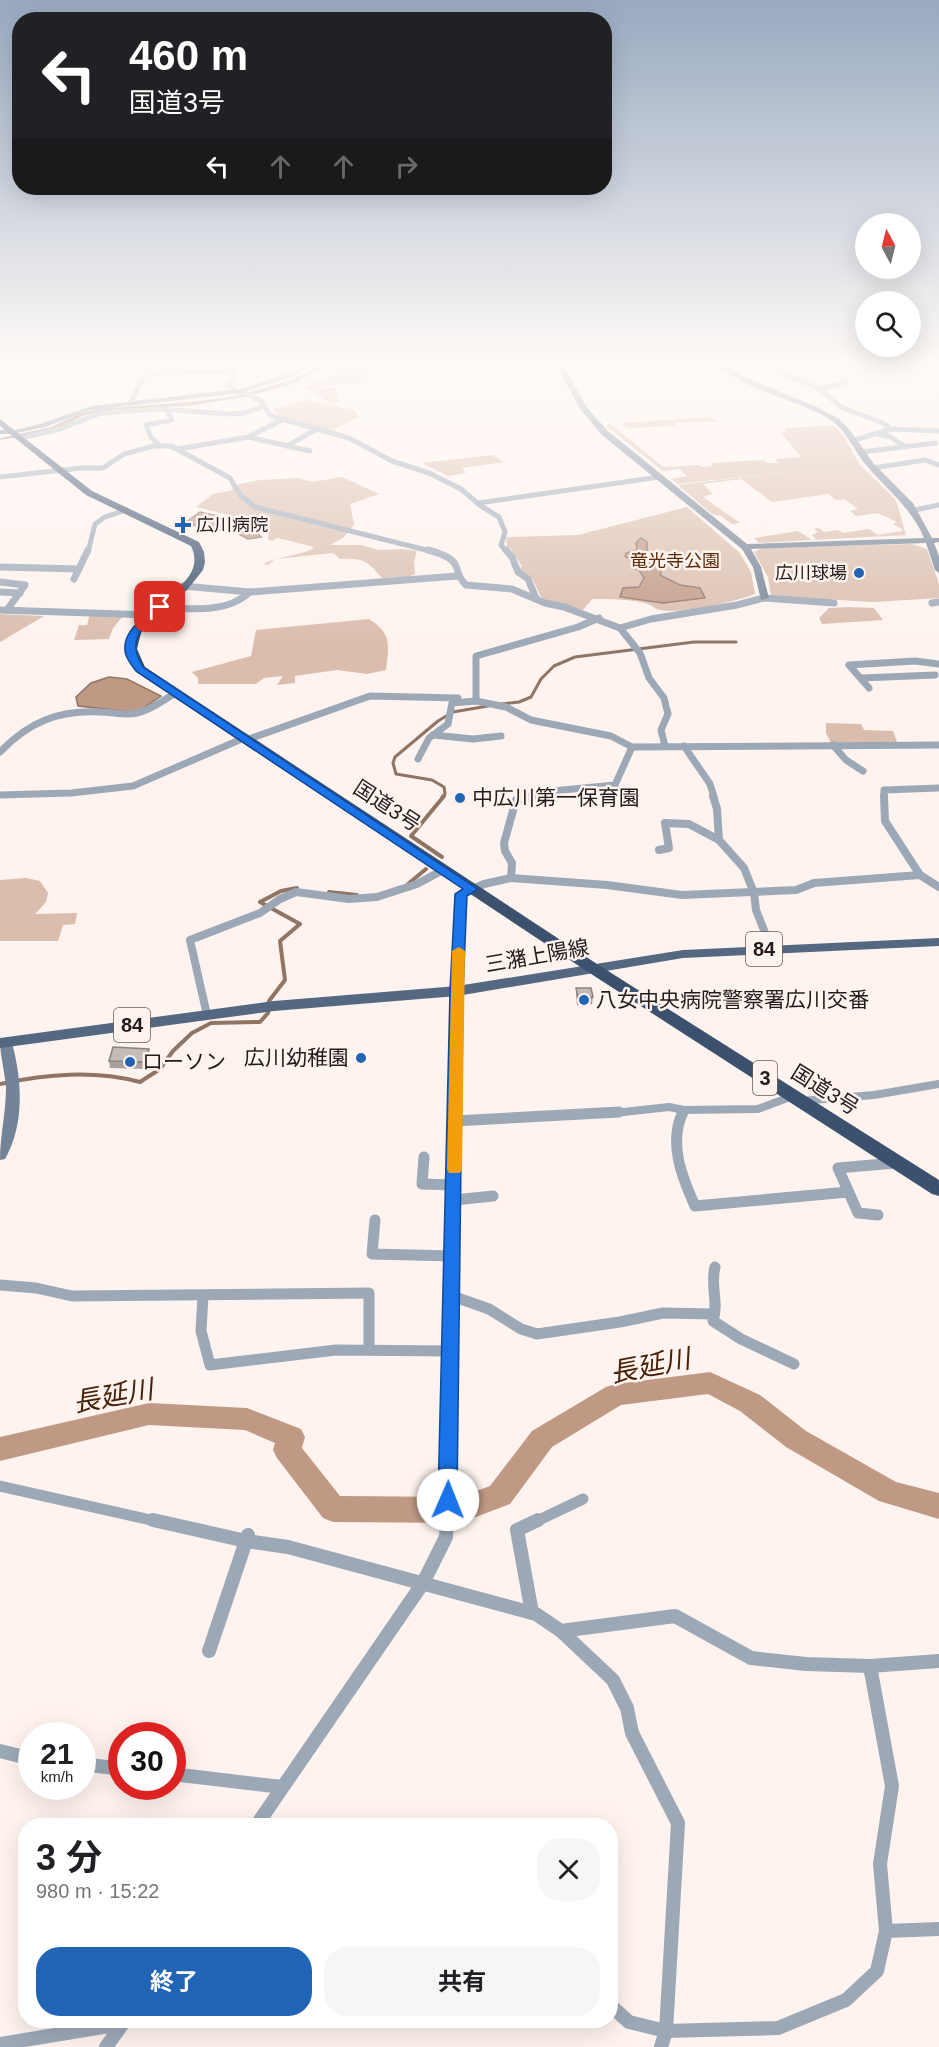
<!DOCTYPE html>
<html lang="ja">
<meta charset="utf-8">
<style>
body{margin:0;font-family:Helvetica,"Noto Sans JP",sans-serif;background:#f6f6f6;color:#202124;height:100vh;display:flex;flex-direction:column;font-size:22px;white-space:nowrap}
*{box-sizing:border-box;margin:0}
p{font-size:20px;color:#757577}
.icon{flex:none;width:33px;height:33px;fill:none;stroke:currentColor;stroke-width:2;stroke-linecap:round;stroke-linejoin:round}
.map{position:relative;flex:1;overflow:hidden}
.sheet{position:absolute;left:18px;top:1818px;width:600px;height:210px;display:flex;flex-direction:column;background:#fff;border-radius:24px;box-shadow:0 6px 24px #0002}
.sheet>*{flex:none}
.banner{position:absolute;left:12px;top:12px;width:600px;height:183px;border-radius:24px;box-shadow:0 6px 24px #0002;background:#202124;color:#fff;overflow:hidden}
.needle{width:39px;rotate:353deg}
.buttons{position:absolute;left:855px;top:213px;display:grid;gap:12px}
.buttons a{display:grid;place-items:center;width:66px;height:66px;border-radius:50%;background:#fff;box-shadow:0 6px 24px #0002;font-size:30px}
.speed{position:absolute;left:18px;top:1722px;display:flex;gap:12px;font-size:30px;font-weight:700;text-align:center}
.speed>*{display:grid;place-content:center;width:78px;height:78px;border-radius:50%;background:#fff;box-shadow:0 6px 24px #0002;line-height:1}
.speed small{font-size:15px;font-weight:400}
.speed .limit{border:9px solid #d22;background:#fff;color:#111}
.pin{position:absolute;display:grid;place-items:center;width:51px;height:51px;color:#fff;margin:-26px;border-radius:12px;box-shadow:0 3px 9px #0006}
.me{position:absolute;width:66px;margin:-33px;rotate:1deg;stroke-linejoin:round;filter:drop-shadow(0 0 4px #0008)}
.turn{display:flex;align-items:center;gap:21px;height:126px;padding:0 18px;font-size:27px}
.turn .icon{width:78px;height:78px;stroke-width:2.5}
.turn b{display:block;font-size:42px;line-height:51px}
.lanes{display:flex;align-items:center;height:57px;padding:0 18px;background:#0003;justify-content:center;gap:30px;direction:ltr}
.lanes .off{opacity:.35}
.round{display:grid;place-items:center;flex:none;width:63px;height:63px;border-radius:24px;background:#f6f6f6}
.overview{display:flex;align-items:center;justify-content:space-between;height:102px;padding:0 18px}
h1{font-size:36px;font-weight:700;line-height:45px}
.cta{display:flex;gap:12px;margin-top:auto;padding:12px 18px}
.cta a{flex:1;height:69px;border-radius:24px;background:#2163b4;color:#fff;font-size:24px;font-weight:700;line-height:69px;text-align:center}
.cta a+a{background:#f6f6f6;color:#202124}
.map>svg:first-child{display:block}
</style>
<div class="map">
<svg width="939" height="2047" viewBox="0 0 939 2047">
<rect width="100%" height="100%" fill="#fef3ee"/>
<g fill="#dabdad">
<polygon points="353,360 359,360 369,382 318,386 318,389 335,388 340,402 332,403 304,388 333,374"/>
<polygon points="306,400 354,410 359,417 331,431 281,416 273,409"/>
<polygon points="710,417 717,422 674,422 675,426 628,428 621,423"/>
<polygon points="610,423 663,467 700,465 702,467 712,466 711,463 764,460 767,463 778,463 776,459 801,457 781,433 784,433 786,428 833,425 844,436 859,464 896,500 906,535 759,543 754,538 798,531 812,540 816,539 812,535 818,532 814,529 819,528 824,532 838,530 843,533 869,529 878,535 902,531 902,529 893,524 897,522 878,513 856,516 850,511 858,509 844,499 836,500 828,494 772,502 741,479 703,484 713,494 703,497 740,523 732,524 721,516 712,514 678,485 805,470 677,484 671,479 687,476 680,469 663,471 606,426"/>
<polygon points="493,455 504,462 462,468 466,473 448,476 422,463"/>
<path d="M 342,477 L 379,494 L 350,504 L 354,525 L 343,538 L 330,545 L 362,545 L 378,550 L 402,549 L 417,551 L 414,561 L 415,574 L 407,577 L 382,578 C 366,560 364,558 340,559 L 333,553 L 275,559 L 268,565 L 264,564 C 279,555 305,556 314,547 L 278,538 L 271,541 L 268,539 L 269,535 L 249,527 L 229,515 L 196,507 L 213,494 L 230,491 L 239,484 L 260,480 L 298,478 L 312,482 Z"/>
<path d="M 687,507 L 740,553 L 751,572 L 755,594 C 734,602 682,614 660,610 C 655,609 653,606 648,604 C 630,599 611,599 592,599 L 583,610 L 550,602 L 541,597 L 533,580 L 519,569 L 522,566 L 510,548 L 507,548 L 506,538 L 511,537 L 578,535 Z"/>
<polygon points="912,544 927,549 939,584 939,598 873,602 771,596 768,577 754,552 762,548"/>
<polygon points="848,607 874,608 883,620 822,624 819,618 829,608"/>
<polygon points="0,614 44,616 0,642"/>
<polygon points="90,614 123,616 113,628 109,639 74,640 79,625 87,625"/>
<path d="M 369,619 C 392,633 389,646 386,670 L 367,674 L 337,670 L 295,676 L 295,683 L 277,685 L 283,676 L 264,678 L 256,684 L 198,684 L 198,678 L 192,672 L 251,656 L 256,630 Z"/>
<polygon points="826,723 861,724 864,730 893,731 897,742 831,743 826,733"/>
<polygon points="26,878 40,881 48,893 46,902 35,914 77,913 75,924 63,925 58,941 0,941 0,880"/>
</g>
<g fill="#c09984" stroke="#907464" stroke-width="1.5">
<polygon points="328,360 334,360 296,382 246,396 188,405 105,409 80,416 65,425 41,433 0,439 51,428 80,415 98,410 198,402 235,397 294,380"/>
<polygon points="200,512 226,518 244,529 257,533 261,537 248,539 235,532 201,528 186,522"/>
<polygon points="641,538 647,542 647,553 652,559 652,563 662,568 660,575 680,585 700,588 705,598 663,603 620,597 623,588 639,587 644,578 639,570 631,567 634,563 625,556 626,553 637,550 636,543"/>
<polygon points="109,677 127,679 161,696 139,711 132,712 78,706 76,697 91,683"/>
</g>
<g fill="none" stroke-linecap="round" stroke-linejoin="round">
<g stroke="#907464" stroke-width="3">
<polyline points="501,704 519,702 531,697 541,679 554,666 575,657 694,642 736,642"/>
<polyline points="442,797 445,794 444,787 432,780 396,774 393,763 395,757 438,721 453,712 488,706"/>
</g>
<g stroke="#907464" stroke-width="4">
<polyline points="442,857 411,836 444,796"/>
<polyline points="408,884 426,869"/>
<polyline points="329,892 357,895"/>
<path d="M 0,1084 C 47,1074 93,1070 140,1082 L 160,1069 L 173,1051 L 192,1033 L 211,1023 L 260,1022 L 268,1013 L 269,1001 L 285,980 L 280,941 L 300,924 L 260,902 L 281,891 L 297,888"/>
</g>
<polygon fill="#c09984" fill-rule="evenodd" points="710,1372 760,1395 806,1431 896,1482 939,1493 939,1519 879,1501 786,1447 740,1411 708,1394 621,1405 552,1447 510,1504 460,1523 333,1522 323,1518 277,1458 273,1450 275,1443 245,1430 149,1425 0,1461 0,1437 149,1403 247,1408 301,1429 305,1437 302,1448 340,1496 460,1497 490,1486 532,1431 606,1387 616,1384"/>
<g stroke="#9da8b7" stroke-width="5">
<polyline points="110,360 155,365"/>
<polyline points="762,360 778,371 820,389 841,407 883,423 891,429"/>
<polyline points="0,368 64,360"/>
<polyline points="146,373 230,372 234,375 228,385 238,393"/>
<polyline points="819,389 846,382 843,379"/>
<polyline points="243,392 261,401 269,414 275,417 349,438 392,461 429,473 461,489 481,506 499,517 505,532 501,545 507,552"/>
<polyline points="130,404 148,368 167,360"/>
<polyline points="878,434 891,437 905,447"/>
<polyline points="248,437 310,451"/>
<polyline points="20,438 60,429 101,413 158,409 229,414 245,413 265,406"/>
<polyline points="855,440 891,429 939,431"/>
<polyline points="159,445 151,437 146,425 172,420 166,409"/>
<polyline points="287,446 317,429"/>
<polyline points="178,449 248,437 282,420"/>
<polyline points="861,452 935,443"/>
<polyline points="873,468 925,460 939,465"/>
<polyline points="0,477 81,468 103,468 124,454 154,446 171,446 230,478 240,495 255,507 434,552"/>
<polyline points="478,503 659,477"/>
<polyline points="915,510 939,505"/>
<polyline points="88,552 95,524 105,517 126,510"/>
</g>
<g stroke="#9da8b7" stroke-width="7">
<path d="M 428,550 C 436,552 450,556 455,564 C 460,573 456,575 466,585 L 512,589 L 545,603 L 564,607 L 620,628 L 640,653 L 649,678 L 664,698 L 668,714 L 661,730 L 665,746"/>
<polyline points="506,550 512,557 518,572 528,579 536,598"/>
<polyline points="0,567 79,569"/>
<polyline points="74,579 88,550"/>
<polyline points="0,582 25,585 7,610"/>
<polyline points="183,586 250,592 457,576"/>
<polyline points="0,592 20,593"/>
<polyline points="932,603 939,602"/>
<path d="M 160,607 C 190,609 226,614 250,592"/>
<polyline points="0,610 151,615"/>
<polyline points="620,628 651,619 737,605 764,598 834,603"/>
<polyline points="862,678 935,675"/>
<polyline points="869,688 849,665 915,661 939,664"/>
<polyline points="476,701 476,656 578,627 599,618"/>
<polyline points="433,735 473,739 501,736"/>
<polyline points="246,740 370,696 458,698"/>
<polyline points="833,745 846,760 863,771"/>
<polyline points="684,746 710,784 714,797"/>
<path d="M 0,752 C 29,722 58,710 100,712 C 112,712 125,716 137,713 C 151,710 162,701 174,694"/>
<polyline points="418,759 429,738 448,724 452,703 476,701 506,707 531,720 611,736 632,747 939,745"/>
<polyline points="0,795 71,793 133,786 244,738"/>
<polyline points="528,797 552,791 615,785 632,747"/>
<polyline points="884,797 884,790 939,788"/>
</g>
<g stroke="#9da8b7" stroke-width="8">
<polyline points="713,796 717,809 719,840 744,868 754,893 756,910 771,948"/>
<polyline points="884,796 885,821 920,875 939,887"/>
<polyline points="659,850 669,848 665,823 689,824 719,840"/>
<polyline points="511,878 607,885 682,895 796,890 814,883 920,875"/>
<polyline points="207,1015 190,940 260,913 280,899 296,892 349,899 377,897 417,884 443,870"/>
<polyline points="801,1101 874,1095 939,1084"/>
<polyline points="455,1114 461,894 484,884 511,878 512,863 505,851 504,843 516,800 534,796"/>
<polyline points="605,1114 669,1107 684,1110 758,1109 793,1096"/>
<polyline points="682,1114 684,1110"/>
</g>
<g stroke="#9da8b7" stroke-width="11">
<path d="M 683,1112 C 668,1143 682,1177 695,1206 L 848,1192"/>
<polyline points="455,1121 619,1112"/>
<polyline points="424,1157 422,1184 454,1185"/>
<polyline points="454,1200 493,1196"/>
<polyline points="878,1215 858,1213 838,1168 895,1163"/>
<polyline points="375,1220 372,1254 453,1256"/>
<path d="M 715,1267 C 710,1286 719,1302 713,1321 L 741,1339 L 794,1364"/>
<polyline points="0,1285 36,1288 72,1296 369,1293 369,1350"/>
<polyline points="203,1296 201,1331 210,1365 336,1350 451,1351"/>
<polyline points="452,1296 489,1309 521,1329 537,1334 620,1322 663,1313 714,1314"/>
<polyline points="0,1486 160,1522"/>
<polyline points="447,1522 452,1376 455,1112"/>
<polyline points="535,1522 583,1499"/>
</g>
<g stroke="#9da8b7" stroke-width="14">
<polyline points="153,1520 246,1541 288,1547 536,1614 561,1631 613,1680 627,1708 632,1733 678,1823 666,2031 661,2047"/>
<polyline points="532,1613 517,1530 538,1520"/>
<polyline points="561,1631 675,1616 751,1658 806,1664 870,1666 939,1661"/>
<polyline points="209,1651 248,1535"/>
<polyline points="0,1751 32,1759"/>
<polyline points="82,1764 122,1769"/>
<polyline points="172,1774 282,1787"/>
<polyline points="256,1826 423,1583 446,1537 447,1520"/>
<polyline points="886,1931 939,1929"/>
<polyline points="610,2005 629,2022 666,2031 778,2028 846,2000 877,1971 886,1931 880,1864 892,1786 870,1666"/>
<polyline points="0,2044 122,2024"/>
<polyline points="106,2047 124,2022"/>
</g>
<g fill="#738398" fill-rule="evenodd">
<polygon points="314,360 323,360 297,375 240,393 92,410 45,427 12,434 8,432 40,424 92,406 240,389 292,372"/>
<path d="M 553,360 L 560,360 L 588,409 L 608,431 L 747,544 L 924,538 C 911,507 888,491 867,466 C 853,450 846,428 826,417 C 788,396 742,390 710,360 L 718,360 L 742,376 L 817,407 L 839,419 L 849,429 L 874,464 L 913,503 L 932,538 L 939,538 L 939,542 L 934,543 L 939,556 L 939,573 L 935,570 L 926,543 L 751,549 L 761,567 L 769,598 L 761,600 L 753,567 L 742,549 L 602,435 L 581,410 Z"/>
<path d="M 5,1039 L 12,1043 C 22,1080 25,1124 5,1159 L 0,1160 C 0,1136 6,1112 6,1088 C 5,1072 0,1056 0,1040 Z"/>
</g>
<g fill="#556882" fill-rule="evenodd">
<polygon points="0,430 12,430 16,432 12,434 0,434"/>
<polygon points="939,938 939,946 683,958 457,996 274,1011 0,1048 0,1038 274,1001 457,986 683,950"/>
</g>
<path fill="#3b516e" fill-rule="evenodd" d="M 0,419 L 92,491 L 199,542 L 204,552 L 205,562 L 203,570 L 187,590 L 142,629 L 137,649 L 145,667 L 597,964 L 939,1180 L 939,1196 L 932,1194 L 585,970 L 136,672 C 94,608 216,598 191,546 L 86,495 L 0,426 Z"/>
</g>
<g fill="#a9a19c">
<polygon points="576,988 593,997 592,1004 577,1005 576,995"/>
<polygon points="150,1056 146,1069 110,1068 109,1061"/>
</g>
<polygon fill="#8a837f" points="149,1049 150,1056 146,1069 145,1062"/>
<g fill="#c5bbb5" stroke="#8a837f" stroke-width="1.5">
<polygon points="576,988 591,988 593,997 578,998"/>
<polygon points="113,1047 149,1049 145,1062 109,1061"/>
</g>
<linearGradient id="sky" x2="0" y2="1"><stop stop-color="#98a9c0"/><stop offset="0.56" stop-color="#fffaf7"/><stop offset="1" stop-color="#fffaf7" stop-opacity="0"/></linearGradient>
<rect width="939" height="647" fill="url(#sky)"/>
<path fill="#1a73e8" stroke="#114b97" stroke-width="1.5" d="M 156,605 L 164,607 C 146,628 124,636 143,667 L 478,889 L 467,896 L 463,991 L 457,1500 L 454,1506 L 448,1508 L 441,1506 L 438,1500 L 450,991 L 455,894 L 463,889 L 136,671 C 133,667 128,661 126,655 C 119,634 144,617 156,605 Z"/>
<polygon fill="#f59e0b" points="459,947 465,951 462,1169 460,1173 449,1173 447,1169 452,951"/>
<g fill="#2163b4" stroke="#fef3ee" stroke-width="2">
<path d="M180 516h6v6h6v6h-6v6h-6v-6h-6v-6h6z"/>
<circle cx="859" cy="573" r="6"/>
<circle cx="460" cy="798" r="6"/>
<circle cx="584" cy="1000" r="6"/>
<circle cx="361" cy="1058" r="6"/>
<circle cx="130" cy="1062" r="6"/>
</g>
<g text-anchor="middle" stroke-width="5" stroke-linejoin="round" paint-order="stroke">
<g font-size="18" fill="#211d1b" stroke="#fef3ee" text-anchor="start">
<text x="196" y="531">広川病院</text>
<text x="847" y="579" text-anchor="end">広川球場</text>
</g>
<g font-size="18" fill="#5c2a06" stroke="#fef3ee">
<text x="675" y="567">竜光寺公園</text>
</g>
<g fill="#fef3ee" stroke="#635d5a" stroke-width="1.5">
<rect x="746" y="932" width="36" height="34" rx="4.5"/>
<rect x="114" y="1008" width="36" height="34" rx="4.5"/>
<rect x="753" y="1061" width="24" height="34" rx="4.5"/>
</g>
<g font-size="20" font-weight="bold" fill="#211d1b">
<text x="764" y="956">84</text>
<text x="132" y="1032">84</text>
<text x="765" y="1085">3</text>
</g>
<g font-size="21" fill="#211d1b" stroke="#fef3ee" text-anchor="start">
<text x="472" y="805">中広川第一保育園</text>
<text x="596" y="1007">八女中央病院警察署広川交番</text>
<text x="349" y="1065" text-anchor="end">広川幼稚園</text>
<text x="142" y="1069">ローソン</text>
</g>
<g font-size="21" fill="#211d1b" stroke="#fef3ee">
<text transform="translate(387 806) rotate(33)" y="7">国道3号</text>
<text transform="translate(537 956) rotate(-10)" y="7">三潴上陽線</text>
<text transform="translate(825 1090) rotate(32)" y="7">国道3号</text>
</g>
<g font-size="27" font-style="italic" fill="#472007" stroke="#fef3ee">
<text transform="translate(650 1366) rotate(-11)" y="9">長延川</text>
<text transform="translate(113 1396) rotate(-10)" y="9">長延川</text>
</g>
</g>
</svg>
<div class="buttons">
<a><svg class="needle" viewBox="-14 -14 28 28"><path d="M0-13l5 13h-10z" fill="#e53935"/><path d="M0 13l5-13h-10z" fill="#757577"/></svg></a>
<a><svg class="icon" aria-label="search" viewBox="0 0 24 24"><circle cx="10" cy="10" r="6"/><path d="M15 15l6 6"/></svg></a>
</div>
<div class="speed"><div>21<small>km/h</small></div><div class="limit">30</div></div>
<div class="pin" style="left:160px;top:607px;background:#d93025"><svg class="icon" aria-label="arrive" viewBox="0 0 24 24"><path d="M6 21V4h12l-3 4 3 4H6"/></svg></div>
<svg class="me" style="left:448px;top:1500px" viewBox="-20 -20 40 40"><circle r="19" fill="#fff"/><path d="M0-13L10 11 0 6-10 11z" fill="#1a73e8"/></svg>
<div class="banner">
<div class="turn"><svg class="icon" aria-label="left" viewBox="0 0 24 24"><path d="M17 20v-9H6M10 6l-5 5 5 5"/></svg><div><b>460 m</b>国道3号</div></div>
<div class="lanes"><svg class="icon" aria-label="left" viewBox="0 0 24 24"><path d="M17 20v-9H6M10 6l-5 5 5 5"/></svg><svg class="icon off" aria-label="ahead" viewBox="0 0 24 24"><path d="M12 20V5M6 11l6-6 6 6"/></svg><svg class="icon off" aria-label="ahead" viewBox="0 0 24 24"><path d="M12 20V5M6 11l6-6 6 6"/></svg><svg class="icon off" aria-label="right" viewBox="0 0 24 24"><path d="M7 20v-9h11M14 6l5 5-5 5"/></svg></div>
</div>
<section class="sheet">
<div class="overview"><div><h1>3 分</h1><p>980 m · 15:22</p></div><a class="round"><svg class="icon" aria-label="close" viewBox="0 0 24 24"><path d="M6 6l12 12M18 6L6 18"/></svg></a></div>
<div class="cta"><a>終了</a><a>共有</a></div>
</section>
</div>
